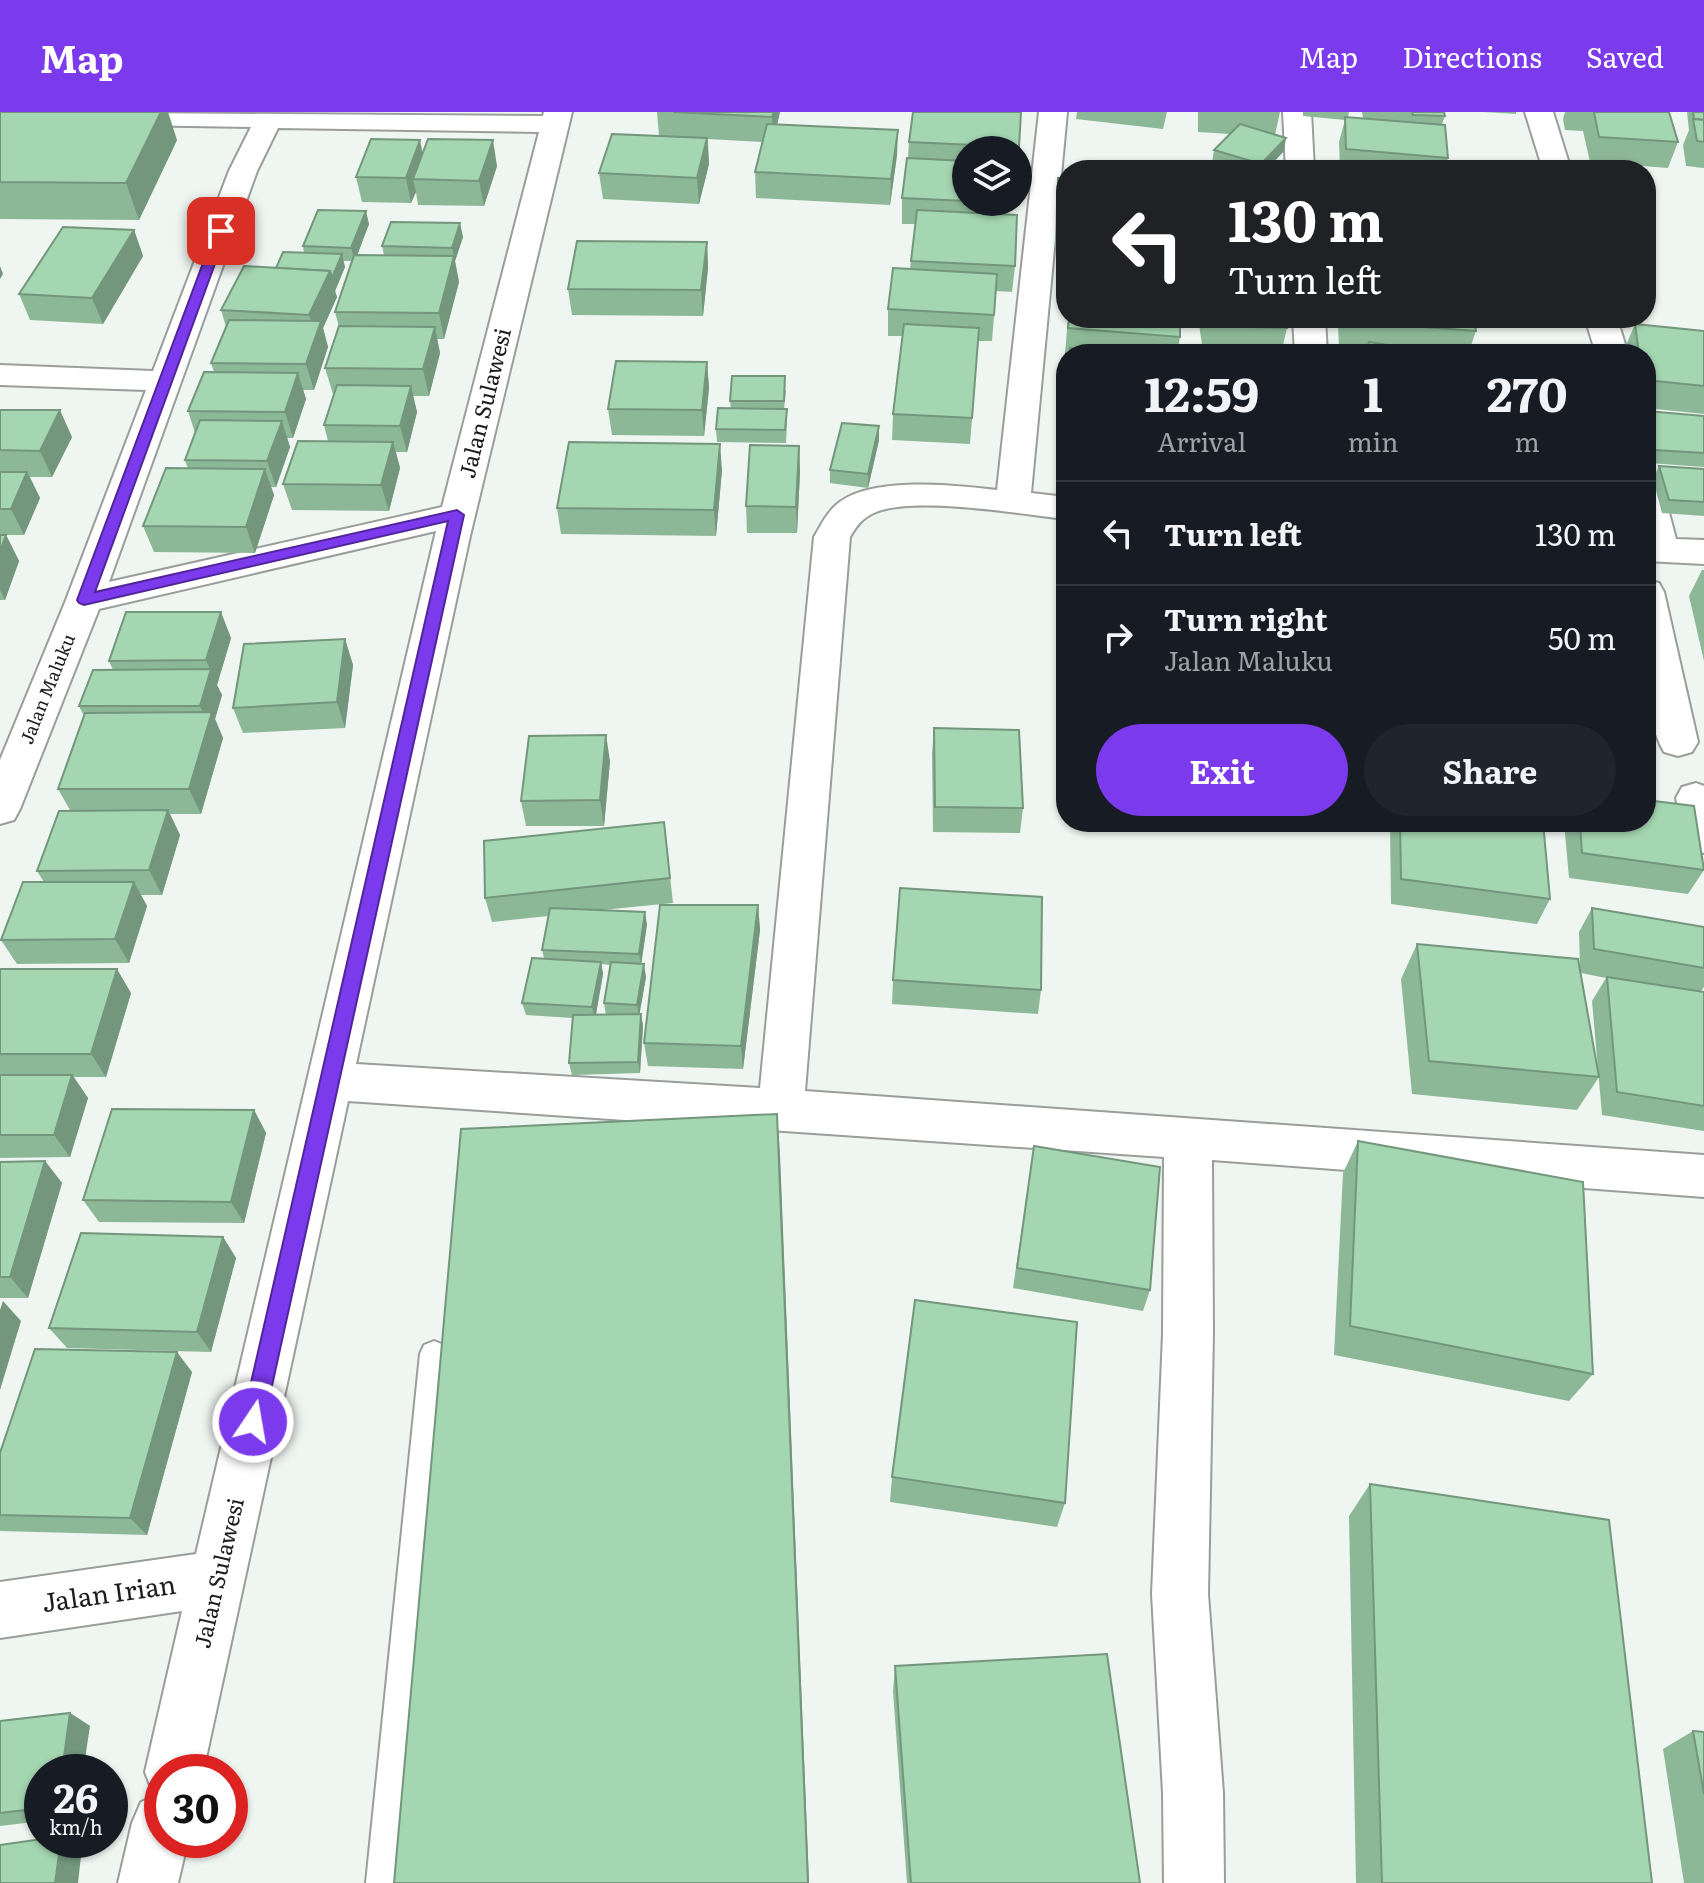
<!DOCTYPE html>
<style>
body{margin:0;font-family:Literata,serif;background:#20242c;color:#f1f3f6;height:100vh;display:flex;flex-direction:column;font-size:30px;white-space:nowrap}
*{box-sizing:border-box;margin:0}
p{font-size:26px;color:#9ea1a6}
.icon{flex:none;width:44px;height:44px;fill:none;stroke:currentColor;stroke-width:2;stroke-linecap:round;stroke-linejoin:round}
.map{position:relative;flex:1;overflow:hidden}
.details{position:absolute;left:1056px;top:232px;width:600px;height:488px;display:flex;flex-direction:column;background:#171b24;border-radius:32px;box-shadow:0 2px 6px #0004}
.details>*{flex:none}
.guide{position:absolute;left:1056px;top:48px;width:600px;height:168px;border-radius:32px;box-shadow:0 2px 6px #0004;background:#202124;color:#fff;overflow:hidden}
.controls{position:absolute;left:952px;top:24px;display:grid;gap:16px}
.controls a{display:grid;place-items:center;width:80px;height:80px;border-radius:50%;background:#171b24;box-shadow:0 2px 6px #0004;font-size:40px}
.speed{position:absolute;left:24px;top:1642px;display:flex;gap:16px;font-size:40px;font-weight:700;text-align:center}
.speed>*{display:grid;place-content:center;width:104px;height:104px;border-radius:50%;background:#171b24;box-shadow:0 2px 6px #0004;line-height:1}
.speed small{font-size:20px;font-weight:400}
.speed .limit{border:12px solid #d22;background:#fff;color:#111}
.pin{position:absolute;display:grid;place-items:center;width:68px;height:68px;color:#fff;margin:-34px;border-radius:16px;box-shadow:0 4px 12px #0006}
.me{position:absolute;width:88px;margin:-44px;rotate:12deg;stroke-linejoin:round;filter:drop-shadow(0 0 6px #0008)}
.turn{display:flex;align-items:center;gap:28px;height:168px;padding:0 40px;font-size:36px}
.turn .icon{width:104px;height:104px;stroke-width:2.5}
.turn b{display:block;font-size:56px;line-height:68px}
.eta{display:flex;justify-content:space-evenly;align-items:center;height:136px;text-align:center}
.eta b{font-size:48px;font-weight:700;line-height:56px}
.cta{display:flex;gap:16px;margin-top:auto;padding:16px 40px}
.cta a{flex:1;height:92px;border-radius:48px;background:#7c3aed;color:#fff;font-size:32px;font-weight:700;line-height:92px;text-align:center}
.cta a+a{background:#20242c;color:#f1f3f6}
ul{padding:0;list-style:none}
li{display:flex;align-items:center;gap:24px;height:104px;padding:0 40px;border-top:2px solid #363941}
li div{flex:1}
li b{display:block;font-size:30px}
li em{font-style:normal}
header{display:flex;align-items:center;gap:48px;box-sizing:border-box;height:112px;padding:0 40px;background:#7c3aed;color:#fff}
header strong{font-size:38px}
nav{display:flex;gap:44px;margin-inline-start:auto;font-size:28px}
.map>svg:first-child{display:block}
</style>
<header>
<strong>Map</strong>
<nav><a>Map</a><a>Directions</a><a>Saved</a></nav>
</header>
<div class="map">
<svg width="1704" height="1771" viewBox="0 0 1704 1771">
<rect width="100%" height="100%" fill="#eff5f0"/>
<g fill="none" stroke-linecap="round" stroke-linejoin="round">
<defs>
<polygon id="lane" points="434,1229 444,1233 448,1242 400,1771 366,1771 420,1242 424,1233"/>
<g id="street">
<path d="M 0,0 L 543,4 L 544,0 L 572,0 L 470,424 L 356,952 L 760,976 L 814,425 C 820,415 826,402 835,394 C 867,363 956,373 997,378 L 1039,0 L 1067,0 L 1031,381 L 1066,385 L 1066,407 C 1020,402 916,384 876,400 C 862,406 857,413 850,425 L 805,979 L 1704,1043 L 1704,1085 L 1212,1048 L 1213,1222 L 1208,1482 L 1223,1681 L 1224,1771 L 1164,1771 L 1163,1681 L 1152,1482 L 1163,1222 L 1164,1045 L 348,989 L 203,1660 L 162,1660 L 162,1728 L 188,1728 L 178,1771 L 118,1771 L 132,1711 L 141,1690 L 158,1683 L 153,1681 L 145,1660 L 182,1499 L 0,1526 L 0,1470 L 196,1442 L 436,419 L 99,497 L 20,697 L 14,708 L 0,712 L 0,648 L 66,488 L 146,278 L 0,273 L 0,253 L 153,259 L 229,59 L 251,15 L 0,11 ZM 278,16 L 539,20 L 442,395 L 109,470 L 257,59 Z"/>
<polygon points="1283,0 1311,0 1314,58 1286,58"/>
<polygon points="1525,0 1553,0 1571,58 1543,58"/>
<polygon points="1293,206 1325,206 1327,242 1295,242"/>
<polygon points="1585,206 1617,206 1628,242 1596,242"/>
<polygon points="1646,367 1658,370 1663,378 1676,427 1704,428 1704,452 1646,449"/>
<path d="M 1646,468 L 1659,471 L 1664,480 L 1698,630 L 1692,640 L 1678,644 L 1664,640 C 1639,597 1646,517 1646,468 Z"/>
<polygon points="1696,671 1704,674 1704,741 1690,737 1684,726 1676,686 1682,675"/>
</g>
</defs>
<use href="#lane" stroke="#999e9a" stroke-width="4"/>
<use href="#street" stroke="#999e9a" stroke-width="4"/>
<use href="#lane" fill="#fff" fill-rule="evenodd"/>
<use href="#street" fill="#fff" fill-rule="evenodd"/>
</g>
<g fill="#8db898" fill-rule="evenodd">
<polygon points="0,0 177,28 139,108 0,107"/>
<polygon points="657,0 780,0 777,12 897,43 890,93 756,86 755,60 762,30 708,27 709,52 699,92 603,87 599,61 659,24"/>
<polygon points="1021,0 1018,52 1018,38 966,38 966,90 1000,90 1000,102 1015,154 1012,180 996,179 992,229 978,229 970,332 892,328 893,302 902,224 888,224 888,197 910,157 915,112 902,112 902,86 908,46 909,30"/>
<polygon points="1077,0 1167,0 1163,17 1076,7"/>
<polygon points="1198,0 1280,0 1275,23 1284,39 1266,58 1198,58 1199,55 1233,57 1212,51 1214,38 1230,22 1198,20"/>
<polygon points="1303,0 1349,0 1348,5 1363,6 1362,0 1444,0 1445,4 1442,12 1448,46 1444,58 1340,58 1339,30 1345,8 1303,4"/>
<polygon points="1484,0 1516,0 1516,2"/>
<polygon points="1565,0 1669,0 1678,30 1668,56 1590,50 1583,19 1565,18 1563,7"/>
<polygon points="1687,0 1704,0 1704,56 1686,54 1683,33 1689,18"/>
<polygon points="423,41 497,54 484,94 418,93 416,80 411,91 362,90 356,65"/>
<polygon points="1058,66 1066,66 1066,182 1058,181 1064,135 1055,134 1056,91"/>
<polygon points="369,112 357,143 384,143 382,134 463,125 455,149 459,170 444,227 437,227 440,241 429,284 413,284 417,300 407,340 396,340 400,356 389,399 292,398 283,372 328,329 324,313 334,282 333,282 325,256 339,215 335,200 352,149 343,149 345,155 335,179 337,185 323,216 328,235 314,278 303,278 306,287 293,326 287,326 290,335 276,375 271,375 274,383 255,441 154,440 143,414 188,357 185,348 195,321 188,299 214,260 211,251 226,215 221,198 276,156 304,141 303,134"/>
<polygon points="134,118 143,144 103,212 30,208 19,182"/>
<polygon points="707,130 708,156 703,204 572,203 568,177"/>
<polygon points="1068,206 1180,225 1177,242 1065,242"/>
<polygon points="1200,206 1287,216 1281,242 1203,240 1199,212"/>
<polygon points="1340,206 1474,206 1476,219 1468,242 1365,242 1367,238 1339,236 1338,213"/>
<polygon points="1635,212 1704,219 1704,302 1646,296 1646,242 1625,242 1624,238"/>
<polygon points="707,250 709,276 704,324 612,323 608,297"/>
<polygon points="1066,266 1066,317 1059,316"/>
<polygon points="786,278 784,297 787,311 786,331 717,330 716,317 731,297 730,289"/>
<polygon points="0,298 72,325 52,365 30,365 40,386 24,423 6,423 19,449 5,488 0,488"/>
<polygon points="1646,299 1704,304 1704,355 1649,351 1646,339"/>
<polygon points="879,328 868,376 830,371 830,358"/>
<polygon points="799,334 800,360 797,421 747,421 746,394"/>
<polygon points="1659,354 1704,357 1704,404 1662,401 1653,367"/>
<polygon points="722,358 716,424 561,422 557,396"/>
<polygon points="1702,458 1704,458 1704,549 1689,484"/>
<polygon points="231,526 217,573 222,583 215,607 223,626 201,702 170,702 180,723 162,783 141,783 147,794 129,851 17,852 1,828 44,770 37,759 70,698 58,677 84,604 79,594 113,558 109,549"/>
<polygon points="345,527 353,553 345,616 243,621 233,596"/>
<polygon points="934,616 1023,696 1020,721 933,720 932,642"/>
<polygon points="610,649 604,714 526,714 521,689"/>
<path d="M 664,710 L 673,791 L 602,798 L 647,812 L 641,852 L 646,865 L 639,902 L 641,902 L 643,914 L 640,961 L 572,963 L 569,951 L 573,906 L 526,903 L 522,891 L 544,846 L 542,838 L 548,804 L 492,810 L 485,786 ZM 601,852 L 611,853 L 604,891 L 606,903 L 596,903 L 603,862 Z"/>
<polygon points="1390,710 1543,710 1550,787 1537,812 1391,792"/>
<polygon points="1564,710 1646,710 1704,758 1688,782 1569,766"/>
<polygon points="758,793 760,818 743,957 648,954 644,931"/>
<polygon points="1592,796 1704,815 1704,875 1701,879 1704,880 1704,1019 1602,1003 1592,889 1606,866 1581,861 1599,965 1577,998 1412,982 1401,867 1417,832 1580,856 1579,820"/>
<polygon points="0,857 131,881 106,965 74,965 88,986 70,1045 0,1046"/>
<polygon points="893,868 1041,878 1038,902 892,892"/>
<polygon points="254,998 266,1021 244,1111 99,1110 83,1088"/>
<polygon points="1358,1029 1593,1262 1569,1289 1334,1243 1343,1061"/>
<polygon points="1034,1034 1150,1178 1143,1199 1013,1176"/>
<polygon points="45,1049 62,1071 28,1186 0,1186 0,1050"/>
<polygon points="223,1125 236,1146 211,1240 67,1236 49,1216"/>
<polygon points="192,1260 147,1423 0,1419 0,1341"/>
<polygon points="892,1365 1065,1391 1057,1415 890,1390"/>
<polygon points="1370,1372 1652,1771 1356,1771 1349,1404"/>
<polygon points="895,1554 1140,1771 907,1771 893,1579"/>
<polygon points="70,1601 90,1614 42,1660 42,1709 0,1714 0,1609"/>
<polygon points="1693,1619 1704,1620 1704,1771 1684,1771 1663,1637"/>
</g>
<g fill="#73967c">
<polygon points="161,0 168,0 177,28 139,108 126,71"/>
<polygon points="774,0 780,0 773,30 772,5"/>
<polygon points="898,18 897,43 890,93 891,67"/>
<polygon points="707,26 709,52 699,92 697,66"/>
<polygon points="1286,26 1284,39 1266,58 1260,58 1261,52"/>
<polygon points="420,28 425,54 413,67 416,80 411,91 406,66"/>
<polygon points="493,28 497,54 484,94 479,69"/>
<polygon points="366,99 369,112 355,149 351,136"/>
<polygon points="460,111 463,125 455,149 459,170 444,227 439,201 454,144 452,136"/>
<polygon points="134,118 143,144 103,212 92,186"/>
<polygon points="707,130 708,156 703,204 701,178"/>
<polygon points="342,142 345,155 335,179 337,185 323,216 328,235 314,278 306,252 316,224 309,203 330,159"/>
<polygon points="0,154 3,162 0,167"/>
<polygon points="435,215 440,241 429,284 423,257"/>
<polygon points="707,250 709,276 704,324 702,298"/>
<polygon points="298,261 306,287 293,326 285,300"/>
<polygon points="411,274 417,300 407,340 400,314"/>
<polygon points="60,298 72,325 52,365 40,339"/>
<polygon points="282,309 290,335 276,375 267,349"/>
<polygon points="879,314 879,328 868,376 868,362"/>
<polygon points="393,330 400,356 389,399 381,373"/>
<polygon points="720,332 722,358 716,424 714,398"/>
<polygon points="799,334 800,360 797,421 796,395"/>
<polygon points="265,357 274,383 255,441 246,415"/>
<polygon points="27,360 40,386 24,423 11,397"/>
<polygon points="6,423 19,449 5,488 0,478 0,439"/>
<polygon points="221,500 231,526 217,573 222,583 215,607 223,626 201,702 189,677 208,614 200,594 211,559 206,548"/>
<polygon points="345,527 353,553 345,616 337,590"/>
<polygon points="606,623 610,649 604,714 600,688"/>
<polygon points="168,698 180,723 162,783 149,758"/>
<polygon points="134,770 147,794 129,851 115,827"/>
<polygon points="758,793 760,818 743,957 741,934"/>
<polygon points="645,800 647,812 641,854 639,842"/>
<polygon points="601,850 603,862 595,907 592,895"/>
<polygon points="644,852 646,865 639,905 637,893"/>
<polygon points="117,857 131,881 106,965 91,942"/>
<polygon points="641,902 643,914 640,961 638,950"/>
<polygon points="72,963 88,986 70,1045 54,1023"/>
<polygon points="254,998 266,1021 244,1111 231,1090"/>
<polygon points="777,1002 780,1043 809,1771 808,1771"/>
<polygon points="45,1049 62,1071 28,1186 10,1165"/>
<polygon points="223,1125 236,1146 211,1240 197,1220"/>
<polygon points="3,1189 21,1209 0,1278 0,1198"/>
<polygon points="177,1240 192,1260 147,1423 130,1406"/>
<polygon points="70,1601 90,1614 83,1660 62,1660"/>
<polygon points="61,1728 69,1728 82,1735 78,1771 55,1771"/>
</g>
<g fill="#a4d6b1" stroke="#73967c" stroke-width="2">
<polygon points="0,0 161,0 126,71 0,70"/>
<polygon points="673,0 774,0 772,5"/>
<polygon points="913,0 1021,0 1019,35 909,30"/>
<polygon points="1412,0 1444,0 1445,4 1413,3"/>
<polygon points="1594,0 1669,0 1678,30 1599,25"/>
<polygon points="1693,0 1704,0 1704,8 1694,7"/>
<polygon points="1345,5 1445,13 1448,46 1346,37"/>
<polygon points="1693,7 1704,8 1704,30 1697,29"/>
<polygon points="767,12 898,18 891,67 755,60"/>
<polygon points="1240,12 1286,26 1261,52 1214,38"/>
<polygon points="612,22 707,26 697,66 599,61"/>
<polygon points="371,27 420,28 406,66 356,65"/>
<polygon points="428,27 493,28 479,69 413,67"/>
<polygon points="907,46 966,49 966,89 902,86"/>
<polygon points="1199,55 1248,58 1199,58"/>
<polygon points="1058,66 1066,66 1066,109 1057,108"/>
<polygon points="318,98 366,99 351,136 303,134"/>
<polygon points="917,98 1017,103 1015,154 911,149"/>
<polygon points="391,110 460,111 452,136 382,134"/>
<polygon points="63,115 134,118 92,186 19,182"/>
<polygon points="1066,126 1066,156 1061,155"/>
<polygon points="577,129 707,130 701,178 568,177"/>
<polygon points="283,140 342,142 332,166 330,159 276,156"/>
<polygon points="354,143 454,144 439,201 335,200"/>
<polygon points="244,154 330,159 309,203 221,198"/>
<polygon points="893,156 997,162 994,203 888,197"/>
<polygon points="1069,206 1180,206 1180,225 1068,216"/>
<polygon points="1207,206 1285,206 1287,216 1208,214"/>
<polygon points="1346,206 1474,206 1476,219 1346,209"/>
<polygon points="229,208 321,209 306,252 211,251"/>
<polygon points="904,212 979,216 972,306 893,302"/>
<polygon points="1635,212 1704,219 1704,274 1646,268 1646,242 1639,242"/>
<polygon points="339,214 435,215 423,257 325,256"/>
<polygon points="1369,230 1442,242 1366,242"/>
<polygon points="1070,236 1136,242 1070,242"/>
<polygon points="616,249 707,250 702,298 608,297"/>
<polygon points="204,260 298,261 285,300 188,299"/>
<polygon points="732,264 785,264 784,289 730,289"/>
<polygon points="1066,266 1066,291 1062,290"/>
<polygon points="337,273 411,274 400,314 324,313"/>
<polygon points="718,296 787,297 785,318 716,317"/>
<polygon points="0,298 60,298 40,339 0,338"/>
<polygon points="1646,299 1704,304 1704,341 1655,338 1646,304"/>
<polygon points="200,308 282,309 267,349 185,348"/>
<polygon points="842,311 879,314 868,362 830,358"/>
<polygon points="298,329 393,330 381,373 283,372"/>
<polygon points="569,330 720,332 714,398 557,396"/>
<polygon points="750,333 799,334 796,395 746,394"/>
<polygon points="1659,354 1704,357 1704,390 1669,388"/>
<polygon points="166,356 265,357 246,415 143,414"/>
<polygon points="0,360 27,360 11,397 0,397"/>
<polygon points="0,423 6,423 0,439"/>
<polygon points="126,500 221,500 206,548 109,549"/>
<polygon points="345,527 337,590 233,596 244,532"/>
<polygon points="211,557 200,594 79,594 93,558"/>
<polygon points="212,600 189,677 58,677 85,601"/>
<polygon points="934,616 1019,618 1023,696 935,695"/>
<polygon points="606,623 600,688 521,689 529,624"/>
<polygon points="1646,688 1694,694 1704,758 1582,741 1580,710 1646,710"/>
<polygon points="168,698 149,758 37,759 59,699"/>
<polygon points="664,710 670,766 485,786 484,729"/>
<polygon points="1400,710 1543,710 1550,787 1401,767"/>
<polygon points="23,770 134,770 115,827 1,828"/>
<polygon points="900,776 1042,785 1041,878 893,868"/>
<polygon points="660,793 758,793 741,934 644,931"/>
<polygon points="550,796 645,800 639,842 542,838"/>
<polygon points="1592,796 1704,815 1704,856 1594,837"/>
<polygon points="1417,832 1578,847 1599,965 1429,949"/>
<polygon points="532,846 601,850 592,895 522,891"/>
<polygon points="611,850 644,852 637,893 604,891"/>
<polygon points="0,857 117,857 91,942 0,942"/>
<polygon points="1607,865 1704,880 1704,994 1617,980"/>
<polygon points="641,902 638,950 569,951 573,903"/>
<polygon points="0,963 72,963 54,1023 0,1023"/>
<polygon points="112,997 254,998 231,1090 83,1088"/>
<polygon points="777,1002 808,1771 394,1771 461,1017"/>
<polygon points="1358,1029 1583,1070 1593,1262 1350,1214"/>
<polygon points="1034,1034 1160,1055 1150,1178 1017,1156"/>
<polygon points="45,1049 10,1165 0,1165 0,1050"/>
<polygon points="81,1121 223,1125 197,1220 49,1216"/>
<polygon points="915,1188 1077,1210 1065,1391 892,1365"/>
<polygon points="35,1237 177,1240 130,1406 0,1403 0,1341"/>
<polygon points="1370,1372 1609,1408 1652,1771 1382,1771"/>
<polygon points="1107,1542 1140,1771 911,1771 895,1554"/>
<polygon points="70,1601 62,1660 42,1660 42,1696 0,1701 0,1609"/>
<polygon points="1693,1619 1704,1620 1704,1682"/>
<polygon points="42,1727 61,1728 55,1771 0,1771 0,1733"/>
</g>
<polygon fill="#7c3aed" stroke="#51269a" stroke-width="2" points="221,115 227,119 95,480 457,398 464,403 264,1310 261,1318 253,1321 245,1318 242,1310 448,409 84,493 79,491 77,488 215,119"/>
<g text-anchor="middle" stroke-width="7" stroke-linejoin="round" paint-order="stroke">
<g font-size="18" fill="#1b1d1c" stroke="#fff">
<text transform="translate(48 577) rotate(-68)" y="6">Jalan Maluku</text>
</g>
<g font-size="22" fill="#1b1d1c" stroke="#fff">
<text transform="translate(485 291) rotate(-76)" y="8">Jalan Sulawesi</text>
<text transform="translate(219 1461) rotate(-77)" y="8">Jalan Sulawesi</text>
</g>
<g font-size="26" fill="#1b1d1c" stroke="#fff">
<text transform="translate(109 1482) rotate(-8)" y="9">Jalan Irian</text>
</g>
</g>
</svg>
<div class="controls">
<a><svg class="icon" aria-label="layers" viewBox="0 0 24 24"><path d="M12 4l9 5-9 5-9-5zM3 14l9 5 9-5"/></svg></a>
</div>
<div class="speed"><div>26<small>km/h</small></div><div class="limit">30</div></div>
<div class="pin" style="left:221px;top:119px;background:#d93025"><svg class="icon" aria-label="arrive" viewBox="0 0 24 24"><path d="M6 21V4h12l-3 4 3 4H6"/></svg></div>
<svg class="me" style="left:253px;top:1310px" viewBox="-20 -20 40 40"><circle r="17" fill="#7c3aed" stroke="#fff" stroke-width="3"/><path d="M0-11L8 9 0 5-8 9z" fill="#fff"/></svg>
<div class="guide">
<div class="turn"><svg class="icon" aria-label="left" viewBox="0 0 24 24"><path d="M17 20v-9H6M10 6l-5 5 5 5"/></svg><div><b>130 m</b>Turn left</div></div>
</div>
<section class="details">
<div class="eta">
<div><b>12:59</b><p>Arrival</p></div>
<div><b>1</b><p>min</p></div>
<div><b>270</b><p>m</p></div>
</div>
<ul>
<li><svg class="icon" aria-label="left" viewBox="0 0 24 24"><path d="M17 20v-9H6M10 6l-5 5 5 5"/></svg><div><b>Turn left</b></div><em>130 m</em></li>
<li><svg class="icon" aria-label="right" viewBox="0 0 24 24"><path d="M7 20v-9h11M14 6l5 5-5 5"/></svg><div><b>Turn right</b><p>Jalan Maluku</p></div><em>50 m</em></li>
</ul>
<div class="cta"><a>Exit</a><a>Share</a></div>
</section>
</div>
